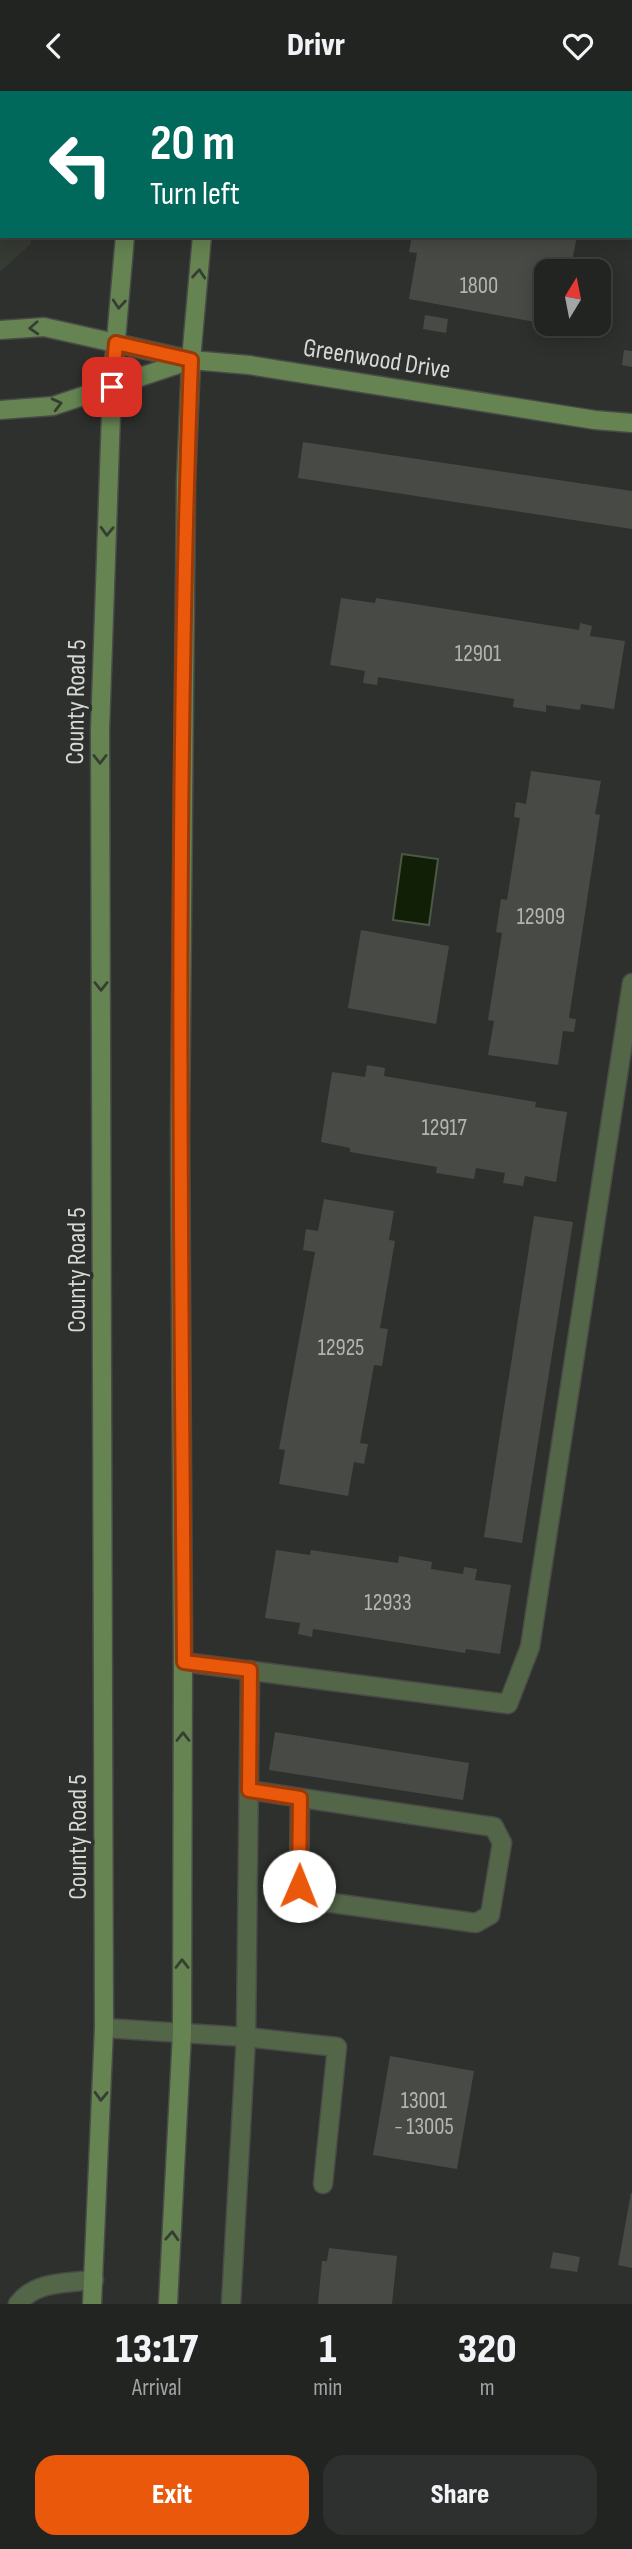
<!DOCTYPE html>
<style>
body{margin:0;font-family:"Sofia Sans Condensed",sans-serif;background:#2e302f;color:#f1f3f6;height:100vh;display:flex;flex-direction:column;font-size:26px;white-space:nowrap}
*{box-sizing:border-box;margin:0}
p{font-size:23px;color:#a2a4a5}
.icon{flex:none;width:38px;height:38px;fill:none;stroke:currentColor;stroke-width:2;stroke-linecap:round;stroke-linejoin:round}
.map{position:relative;height:2213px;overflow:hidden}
.details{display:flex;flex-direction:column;background:#222422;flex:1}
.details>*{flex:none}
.hud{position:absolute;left:0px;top:0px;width:634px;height:147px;box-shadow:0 4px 18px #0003,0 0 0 2px #3f4140;background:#00695c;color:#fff;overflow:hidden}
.needle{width:46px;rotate:10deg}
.controls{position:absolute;left:534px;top:168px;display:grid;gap:14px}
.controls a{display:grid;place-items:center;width:77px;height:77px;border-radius:14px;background:#222422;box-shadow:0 4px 18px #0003,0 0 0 2px #3f4140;font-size:35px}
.pin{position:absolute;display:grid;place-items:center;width:60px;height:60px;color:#fff;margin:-30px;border-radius:14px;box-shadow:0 4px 10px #0006}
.me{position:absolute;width:77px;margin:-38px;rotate:1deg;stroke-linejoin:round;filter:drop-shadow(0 0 5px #0008)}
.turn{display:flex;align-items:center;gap:24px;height:147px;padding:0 35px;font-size:32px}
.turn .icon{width:91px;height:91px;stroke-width:2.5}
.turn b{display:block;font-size:49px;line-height:60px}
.eta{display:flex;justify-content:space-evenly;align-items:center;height:119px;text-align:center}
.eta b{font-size:42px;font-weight:800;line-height:49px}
.primary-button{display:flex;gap:14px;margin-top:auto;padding:14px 35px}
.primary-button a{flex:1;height:80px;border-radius:21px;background:#ea580c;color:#fff;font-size:28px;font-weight:800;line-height:80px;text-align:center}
.primary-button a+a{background:#2e302f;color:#f1f3f6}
header{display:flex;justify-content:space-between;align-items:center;height:91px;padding:0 35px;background:#222422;font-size:32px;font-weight:800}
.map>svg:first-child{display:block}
</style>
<header><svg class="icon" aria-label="back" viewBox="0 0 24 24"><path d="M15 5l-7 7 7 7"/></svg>Drivr<svg class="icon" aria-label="heart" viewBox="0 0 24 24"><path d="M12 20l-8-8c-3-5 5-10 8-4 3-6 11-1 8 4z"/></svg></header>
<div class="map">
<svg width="632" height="2213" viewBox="0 0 632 2213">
<rect width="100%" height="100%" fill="#2e302d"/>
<polygon fill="#353a32" points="0,0 49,0 2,2 2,145 31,145 31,153 0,181"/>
<polygon fill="#111f06" stroke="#4c5745" stroke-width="2" points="402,763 438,768 429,834 393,829"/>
<g fill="#484a46">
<polygon points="412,145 577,145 570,180 546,180 546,233 409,208 417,162 409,161"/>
<polygon points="425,224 448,228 446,242 423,238"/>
<polygon points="624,259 632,260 632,276 622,274"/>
<polygon points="303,351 632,400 632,438 298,387"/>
<polygon points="341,507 375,512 376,507 579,539 580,532 592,535 590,545 625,550 614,618 581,613 580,619 546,614 546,621 513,616 514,608 378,586 377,594 363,592 365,580 330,574"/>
<polygon points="531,680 601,690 595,723 600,724 569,927 576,928 574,941 563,940 558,974 488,964 494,930 488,929 502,842 496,841 501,808 507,809 520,727 514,726 516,711 526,713"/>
<polygon points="361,839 449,855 436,933 348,917"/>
<polygon points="367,974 385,977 384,985 536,1011 535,1016 567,1021 556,1091 525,1085 523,1095 503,1092 505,1082 476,1077 474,1088 436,1082 437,1076 350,1061 350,1057 321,1051 332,981 365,986"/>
<polygon points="324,1108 394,1120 389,1149 395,1150 380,1237 388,1238 382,1275 374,1274 360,1352 368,1353 364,1373 354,1371 348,1405 279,1393 285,1359 279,1358 315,1161 303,1159 306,1138 318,1140"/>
<polygon points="534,1125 573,1131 522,1452 484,1446"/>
<polygon points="276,1459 310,1464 311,1459 398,1472 399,1465 432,1471 431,1478 463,1483 464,1476 477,1478 475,1489 511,1494 500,1563 466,1558 465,1562 313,1538 312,1546 298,1543 300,1532 265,1527"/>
<polygon points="275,1641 469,1672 463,1709 269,1679"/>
<polygon points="390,1965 474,1980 457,2078 373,2064"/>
<polygon points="631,2102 632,2102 632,2177 618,2174"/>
<polygon points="329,2157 397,2165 392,2213 318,2213 322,2170 327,2170"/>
<polygon points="553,2161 580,2166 577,2181 550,2177"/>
</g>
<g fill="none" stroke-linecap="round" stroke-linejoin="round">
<defs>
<g id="lane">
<polyline points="345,0 348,2"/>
<polyline points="425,2 425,0"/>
<polyline points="510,2 510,0"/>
<polyline points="183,1571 508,1613 530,1556 632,892"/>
<polyline points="249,1699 494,1736 502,1752 490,1824 476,1832 311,1809 299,1795 300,1707"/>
<polyline points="104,1937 246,1946 337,1956 323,2093"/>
<path d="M 18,2213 C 35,2190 67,2192 94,2189"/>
<polyline points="231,2213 246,1946 250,1579"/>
</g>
<g id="secondary">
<polyline points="139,2 139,0"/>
<polyline points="215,2 215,0"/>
<polyline points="0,239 44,236 191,269 249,274 595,329 632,332"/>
<polyline points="0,319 53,315 191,269"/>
<polyline points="92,2213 104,1937 100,639 112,295 125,145"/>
<polyline points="168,2213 182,1942 183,1571 180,1039 186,390 191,269 202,145"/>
</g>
</defs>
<use href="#lane" stroke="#494b48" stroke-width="21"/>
<use href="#secondary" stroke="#494b48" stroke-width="21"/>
<use href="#lane" stroke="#536647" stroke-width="18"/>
<use href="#secondary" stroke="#668452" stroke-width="18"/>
</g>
<defs><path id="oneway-chevron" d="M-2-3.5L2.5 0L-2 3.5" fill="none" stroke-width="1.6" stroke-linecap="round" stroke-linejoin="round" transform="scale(1.75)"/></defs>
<g stroke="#363d33">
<use href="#oneway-chevron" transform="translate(199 183) rotate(-85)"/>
<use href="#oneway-chevron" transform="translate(119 213) rotate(95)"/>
<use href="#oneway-chevron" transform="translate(34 237) rotate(177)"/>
<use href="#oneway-chevron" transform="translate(57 313) rotate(-14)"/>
<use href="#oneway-chevron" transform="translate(107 440) rotate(92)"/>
<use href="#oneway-chevron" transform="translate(100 668) rotate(90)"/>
<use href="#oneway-chevron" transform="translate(101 895) rotate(90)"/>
<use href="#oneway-chevron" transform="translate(183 1646) rotate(-90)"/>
<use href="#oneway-chevron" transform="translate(182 1873) rotate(-90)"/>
<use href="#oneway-chevron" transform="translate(101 2005) rotate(92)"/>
<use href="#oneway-chevron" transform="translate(172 2145) rotate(-87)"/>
</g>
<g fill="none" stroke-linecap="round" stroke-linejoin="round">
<defs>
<path id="route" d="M 112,296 L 116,252 L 191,269 C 175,703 181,1137 184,1571 L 250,1579 L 249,1699 L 300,1707 L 299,1795"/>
</defs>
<use href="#route" stroke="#983908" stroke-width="18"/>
<use href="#route" stroke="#ea580c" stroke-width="12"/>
</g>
<g text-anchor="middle" stroke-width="7" stroke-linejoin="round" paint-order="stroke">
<g font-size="23" fill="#b3b5b3">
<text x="479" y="202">1800</text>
<text x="478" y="570">12901</text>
<text x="541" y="833">12909</text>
<text x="444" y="1044">12917</text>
<text x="341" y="1264">12925</text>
<text x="388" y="1519">12933</text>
<text x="424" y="2017">13001<tspan x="424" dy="26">- 13005</tspan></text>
</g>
<g font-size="26" fill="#d7d9d7" stroke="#2e302d">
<text transform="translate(377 267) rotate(9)" y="9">Greenwood Drive</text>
<text transform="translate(75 611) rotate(-89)" y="9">County Road 5</text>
<text transform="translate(76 1179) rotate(-90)" y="9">County Road 5</text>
<text transform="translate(77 1746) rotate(-90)" y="9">County Road 5</text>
</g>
</g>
</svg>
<div class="controls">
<a><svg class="needle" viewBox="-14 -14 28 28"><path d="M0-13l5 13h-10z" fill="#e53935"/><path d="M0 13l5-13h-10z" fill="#a2a4a5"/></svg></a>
</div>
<div class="pin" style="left:112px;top:296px;background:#d93025"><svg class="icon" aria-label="arrive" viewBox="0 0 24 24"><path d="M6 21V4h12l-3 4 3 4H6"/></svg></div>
<svg class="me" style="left:299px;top:1795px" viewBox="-20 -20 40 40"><circle r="19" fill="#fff"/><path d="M0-13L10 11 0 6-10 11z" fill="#ea580c"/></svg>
<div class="hud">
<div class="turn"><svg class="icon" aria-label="left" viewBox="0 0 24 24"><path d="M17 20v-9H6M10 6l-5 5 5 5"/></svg><div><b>20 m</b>Turn left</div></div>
</div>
</div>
<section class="details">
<div class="eta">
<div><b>13:17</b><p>Arrival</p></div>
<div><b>1</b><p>min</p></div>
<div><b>320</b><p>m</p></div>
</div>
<div class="primary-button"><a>Exit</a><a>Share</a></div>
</section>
